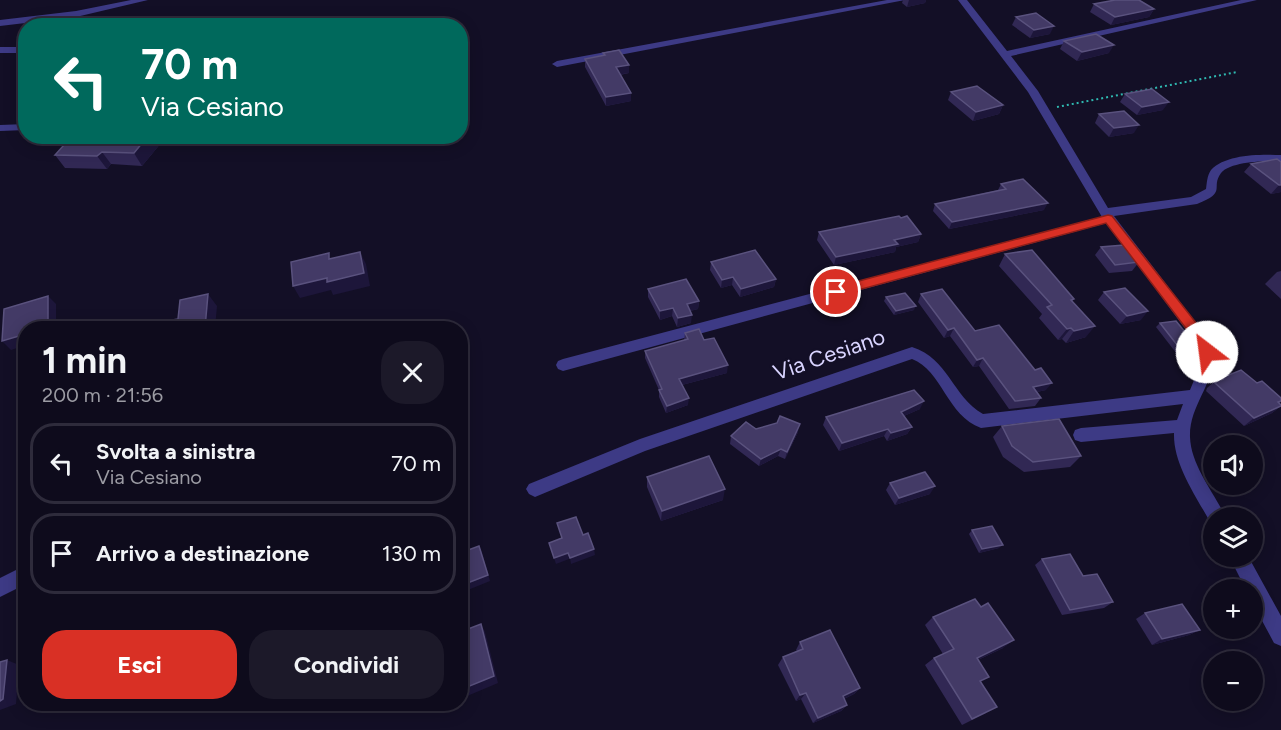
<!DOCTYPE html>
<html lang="it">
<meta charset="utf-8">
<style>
body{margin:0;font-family:Figtree,sans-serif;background:#1c1929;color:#f1f3f6;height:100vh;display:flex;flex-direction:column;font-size:22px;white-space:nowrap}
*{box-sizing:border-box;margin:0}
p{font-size:20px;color:#9b9ba3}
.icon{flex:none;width:33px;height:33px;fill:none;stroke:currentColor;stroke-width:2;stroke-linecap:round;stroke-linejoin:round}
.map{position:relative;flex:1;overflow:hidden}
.drawer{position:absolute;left:18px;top:321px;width:450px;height:390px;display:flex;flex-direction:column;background:#0e0b1c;border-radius:24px;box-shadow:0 3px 15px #0003,0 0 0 2px #2e2b3b}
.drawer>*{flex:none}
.guide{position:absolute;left:18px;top:18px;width:450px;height:126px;border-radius:24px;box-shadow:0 3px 15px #0003,0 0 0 2px #2e2b3b;background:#00695c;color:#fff;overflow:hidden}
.controls{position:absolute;left:1203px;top:435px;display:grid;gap:12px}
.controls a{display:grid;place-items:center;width:60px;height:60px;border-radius:50%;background:#0e0b1c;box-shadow:0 3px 15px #0003,0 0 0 2px #2e2b3b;font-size:30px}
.pin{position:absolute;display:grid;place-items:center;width:51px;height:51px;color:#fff;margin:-26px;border:3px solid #fff;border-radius:50%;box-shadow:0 2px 6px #0007}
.me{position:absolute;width:66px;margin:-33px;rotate:330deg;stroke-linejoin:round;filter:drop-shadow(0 0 4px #0008)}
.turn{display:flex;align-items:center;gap:21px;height:126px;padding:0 24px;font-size:27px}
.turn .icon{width:78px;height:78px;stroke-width:2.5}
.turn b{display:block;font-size:42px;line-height:51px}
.round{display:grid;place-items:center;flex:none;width:63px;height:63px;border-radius:24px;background:#1c1929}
.headline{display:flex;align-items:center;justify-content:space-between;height:102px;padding:0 24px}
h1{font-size:36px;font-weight:700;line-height:45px}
.button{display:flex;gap:12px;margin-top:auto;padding:12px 24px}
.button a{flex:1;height:69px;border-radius:24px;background:#d93025;color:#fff;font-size:24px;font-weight:700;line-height:69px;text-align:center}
.button a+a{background:#1c1929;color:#f1f3f6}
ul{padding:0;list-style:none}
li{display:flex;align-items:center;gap:18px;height:81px;margin:0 12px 9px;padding:0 12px;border:3px solid #2e2b3b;border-radius:24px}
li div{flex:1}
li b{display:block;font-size:22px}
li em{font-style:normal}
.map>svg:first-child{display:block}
</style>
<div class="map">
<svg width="1281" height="730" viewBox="0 0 1281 730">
<rect width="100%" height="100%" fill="#130f26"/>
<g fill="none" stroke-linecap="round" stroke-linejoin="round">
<polyline stroke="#2fb8b0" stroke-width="2" stroke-dasharray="2 3" stroke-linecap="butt" points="1057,107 1237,72"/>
<g fill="#3d3a85" fill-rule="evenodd">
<polygon points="131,0 148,0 76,17 0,26 0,20 76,11"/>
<polygon points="887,0 905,0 557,67 552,64 557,61"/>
<path d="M 958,0 L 967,0 L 1007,51 L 1241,0 L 1257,0 L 1011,56 L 1038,91 L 1108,208 L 1191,197 L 1206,189 C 1207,182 1207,176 1211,170 C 1225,154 1261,154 1281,155 L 1281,161 C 1267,161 1231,161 1221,173 C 1210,188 1228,192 1197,204 L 1114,216 L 1212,344 C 1220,381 1189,402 1190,437 C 1191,466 1214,492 1226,518 L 1214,518 L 1214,525 L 1211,524 C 1197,497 1173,465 1174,433 L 1081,442 L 1075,440 L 1073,435 L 1075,430 L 1081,428 L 1177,420 L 1183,404 L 981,428 C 947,416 942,370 912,359 L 645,451 L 535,497 L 529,494 L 526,489 L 529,484 L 640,439 L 912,347 C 949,359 952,396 983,414 L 1190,390 L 1199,368 L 1198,346 L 1107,223 L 563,371 L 558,369 L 556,365 L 558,361 L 563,359 L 1102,217 L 1028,92 Z"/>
<rect x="0" y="47" width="26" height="6"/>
<polygon points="26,124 26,130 0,131 0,125"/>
<polygon points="1229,556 1248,556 1281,616 1281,646 1274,643 1252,602 1252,590 1246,590"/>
<polygon points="26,565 26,584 0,597 0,578"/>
</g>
</g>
<g fill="#312854">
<polygon points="903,0 926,0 925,3 907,7 902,3"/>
<polygon points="1094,4 1154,9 1149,17 1111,25 1090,12"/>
<polygon points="1016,17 1050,34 1030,38 1012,25"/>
<polygon points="1064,41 1109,53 1077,61 1060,49"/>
<polygon points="603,53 629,65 629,73 620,75 631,101 606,106 585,67 585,59 604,55"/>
<polygon points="951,92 1003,105 999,114 973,121 948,100"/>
<polygon points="1125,94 1163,110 1137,115 1120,102"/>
<polygon points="1099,114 1134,133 1109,137 1095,123"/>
<polygon points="161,143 142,166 111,164 107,169 65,168 55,155"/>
<polygon points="1281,162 1281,192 1271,194 1244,172 1251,164"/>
<polygon points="1001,184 1044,210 949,229 933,211 935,204 998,190"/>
<polygon points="819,232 921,234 918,242 896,247 895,252 834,265 817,240"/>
<polygon points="1101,247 1139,262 1132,271 1109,273 1095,255"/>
<polygon points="1005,254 1074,299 1072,302 1086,337 1066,343 1062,339 1058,340 1039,318 1042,314 999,266"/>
<polygon points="711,262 776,279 774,287 740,297 732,285 721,288 710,270"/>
<polygon points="1281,271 1281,299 1265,284 1277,272"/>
<polygon points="648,289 699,301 698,309 690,311 691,323 677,327 672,316 660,320 648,297"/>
<polygon points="1104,292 1141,320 1120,324 1098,300"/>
<polygon points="921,294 975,331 1046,390 1037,392 1041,398 1035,406 1009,409 979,366 973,367 950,336 944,338 918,302"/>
<polygon points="886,297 914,310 894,315 884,301"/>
<polygon points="1160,323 1198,348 1194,352 1177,354 1156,327"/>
<polygon points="685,333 704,340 727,373 682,385 688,405 666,413 659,397 659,390 645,358 645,351 684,340"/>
<polygon points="1216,380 1257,383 1281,402 1279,403 1281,406 1272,413 1244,426 1206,391 1207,388"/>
<polygon points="920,409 904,416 912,427 907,434 887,441 884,436 839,451 823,425 826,417"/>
<polygon points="1002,426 1081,456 1070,467 1024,472 1003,457 993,437"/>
<polygon points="756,429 798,432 785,459 778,456 759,466 730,444 731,436"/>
<polygon points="647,477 723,500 661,521 647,487"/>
<polygon points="890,483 930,494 895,505 886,490"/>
<polygon points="972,530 999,548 979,553 969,534"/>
<polygon points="1042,559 1083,576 1113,602 1104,608 1062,615 1035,565"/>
<polygon points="1145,613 1200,630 1189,635 1152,645 1136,619"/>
<polygon points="933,617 1003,648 978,660 986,713 962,725 925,665 934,658 943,654 925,625"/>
<polygon points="800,642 860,688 854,694 844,699 847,705 841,711 813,723 801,699 796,701 778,665 783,657 797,651 796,650"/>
</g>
<g fill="#1d163a">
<polygon points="909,0 926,0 925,3 907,7"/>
<polygon points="1154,9 1149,17 1111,25 1115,17"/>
<polygon points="1054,26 1050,34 1030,38 1034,30"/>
<polygon points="1114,45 1109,53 1077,61 1082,52"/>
<polygon points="629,65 629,73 616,75 616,67"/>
<polygon points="631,93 631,101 606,106 606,97"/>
<polygon points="1169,102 1163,110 1137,115 1142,107"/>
<polygon points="1003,105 999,114 973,121 976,112"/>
<polygon points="1139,125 1134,133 1109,137 1114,128"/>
<polygon points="148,136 157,136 161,143 142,166 134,153"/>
<polygon points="102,152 111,164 107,169 97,156"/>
<polygon points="1279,185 1281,185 1281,192 1271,194"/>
<polygon points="1048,203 1044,210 949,229 952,222"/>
<polygon points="921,234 918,242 896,247 895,252 834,265 836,257 894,240"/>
<polygon points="360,252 366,264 370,286 333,295 331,290 300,298 293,286 327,278"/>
<polygon points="733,277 732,285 721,288 722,280"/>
<polygon points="776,279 774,287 740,297 741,289"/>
<polygon points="208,294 217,306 215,328 205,328"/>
<polygon points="48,296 56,304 56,328 44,328"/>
<polygon points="699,301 698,309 686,312 687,304"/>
<polygon points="916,306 914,310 894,315 896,311"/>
<polygon points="673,308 672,316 660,320 660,311"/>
<polygon points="1148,311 1141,320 1120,324 1127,316"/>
<polygon points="692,315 691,323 677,327 678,318"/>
<polygon points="1095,326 1086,337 1066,343 1074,331"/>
<polygon points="954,328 950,336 944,338 948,330"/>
<polygon points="1071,328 1062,339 1058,340 1067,329"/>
<polygon points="26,334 26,345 11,350 2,341"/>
<polygon points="983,358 979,366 973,367 977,360"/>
<polygon points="728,365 727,373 678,386 679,379"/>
<polygon points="1052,383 1046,390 1027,394 1033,387"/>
<polygon points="689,398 688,405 666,413 667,406"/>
<polygon points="924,401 920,409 897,419 901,412"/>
<polygon points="1281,406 1272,413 1244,426 1254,418"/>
<polygon points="800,424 798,432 785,459 787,452"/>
<polygon points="912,427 907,434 887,441 891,433"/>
<polygon points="888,429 884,436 839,451 842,443"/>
<polygon points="781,449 778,456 759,466 761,459"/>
<polygon points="935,486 930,494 895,505 899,498"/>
<polygon points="725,489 723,500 661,521 662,511"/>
<polygon points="1003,545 999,548 979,553 982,549"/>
<polygon points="479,546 482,552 490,581 463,592 460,586"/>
<polygon points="594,549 595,555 571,564 570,558"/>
<polygon points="568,553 569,559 556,564 554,558"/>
<polygon points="481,624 485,632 498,683 460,699 460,690"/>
<polygon points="1200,630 1189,635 1152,645 1162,639"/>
<polygon points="1014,640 1003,648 967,665 977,658"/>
<polygon points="7,660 19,665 16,704 0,710 0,701"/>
<polygon points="860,688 854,694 837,702 843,696"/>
<polygon points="806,693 801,699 796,701 800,695"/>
<polygon points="427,704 448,704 423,713 417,707"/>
<polygon points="847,705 841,711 813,723 818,718"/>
</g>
<g fill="#433a66" stroke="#5a527e" stroke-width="1.5">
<polygon points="1115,0 1139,0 1154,9 1115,17 1094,4"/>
<polygon points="1036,13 1054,26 1034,30 1016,17"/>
<polygon points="1096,34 1114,45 1082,52 1064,41"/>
<polygon points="619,50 629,65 616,67 631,93 606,97 585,59 605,55 603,53"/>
<polygon points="977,86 1003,105 976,112 951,92"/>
<polygon points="1152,89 1169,102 1142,107 1125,94"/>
<polygon points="1124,111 1139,125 1114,128 1099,114"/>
<polygon points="72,136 148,136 134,153 102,152 97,156 55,155"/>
<polygon points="1277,159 1281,162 1281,185 1279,185 1251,164"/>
<polygon points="1023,179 1048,203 952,222 935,204 1006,189 1001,184"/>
<polygon points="899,216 901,218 907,216 921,234 894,240 898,244 836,257 819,232"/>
<polygon points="1124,245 1139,262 1115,265 1101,247"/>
<polygon points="755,250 776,279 741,289 733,277 722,280 711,262"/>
<polygon points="1032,250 1074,299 1071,300 1095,326 1074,331 1071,328 1067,329 1047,307 1052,305 1005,254"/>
<polygon points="360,252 364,273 327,282 327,278 293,286 291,262 329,253 329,259"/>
<polygon points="686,279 699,301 687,304 692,315 678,318 673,308 660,311 648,289"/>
<polygon points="1125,288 1148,311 1127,316 1104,292"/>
<polygon points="942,289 975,331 999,325 1035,370 1041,368 1052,383 1033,387 1041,398 1015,401 983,358 977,360 954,328 948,330 921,294"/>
<polygon points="905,293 916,306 896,311 886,297"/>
<polygon points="208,294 205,328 166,328 167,321 178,319 180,300"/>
<polygon points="48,296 48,327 44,328 26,328 26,334 2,341 4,309"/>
<polygon points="1176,321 1198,348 1181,350 1160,323"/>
<polygon points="699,329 704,340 714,338 728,365 679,379 689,398 667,406 659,390 662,389 645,351 688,339 685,333"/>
<polygon points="1241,370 1257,383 1262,381 1281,398 1281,401 1278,402 1281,405 1281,406 1254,418 1215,383 1216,380"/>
<polygon points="914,390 924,401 901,412 912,427 891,433 888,429 842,443 826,417"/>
<polygon points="780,416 800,424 787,452 781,449 761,459 731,436 746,422 756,429 777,423"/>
<polygon points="1059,419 1081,456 1033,462 1012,446 1002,426"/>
<polygon points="709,456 725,489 662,511 647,477"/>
<polygon points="925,472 935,486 899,498 890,483"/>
<polygon points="576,517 583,535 588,533 594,549 570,558 568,553 554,558 549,543 562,538 557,523"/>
<polygon points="992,526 1003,545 982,549 972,530"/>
<polygon points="479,546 488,575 460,586 460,553"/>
<polygon points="1070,554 1083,576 1097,574 1113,602 1070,610 1042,559"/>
<polygon points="975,599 981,607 988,603 1014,640 977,658 989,677 980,681 997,707 972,719 934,658 954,649 933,617"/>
<polygon points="1182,604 1200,630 1162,639 1145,613"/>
<polygon points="481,624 494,676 460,690 460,632"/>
<polygon points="830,630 860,688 843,696 847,705 818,718 806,693 800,695 783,657 803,649 800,642"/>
<polygon points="7,660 3,699 0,701 0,662"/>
<polygon points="416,704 427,704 417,707"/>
</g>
<polygon fill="#d93025" stroke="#8d1f18" stroke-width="1.5" points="1108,215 1112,216 1204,333 1214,352 1212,355 1202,355 1194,339 1106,223 836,296 829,292 836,287"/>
<g text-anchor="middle" stroke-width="4.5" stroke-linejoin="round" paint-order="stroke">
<g font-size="22" fill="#d9d4ff" stroke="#130f26">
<text transform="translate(829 354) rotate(-19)" y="8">Via Cesiano</text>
</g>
</g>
</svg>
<div class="controls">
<a><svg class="icon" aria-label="sound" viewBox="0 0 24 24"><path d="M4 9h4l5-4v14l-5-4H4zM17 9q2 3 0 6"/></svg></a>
<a><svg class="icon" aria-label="layers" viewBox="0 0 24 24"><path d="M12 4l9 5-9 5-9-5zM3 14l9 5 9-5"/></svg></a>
<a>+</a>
<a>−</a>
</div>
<div class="pin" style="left:836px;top:292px;background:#d93025"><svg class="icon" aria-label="arrive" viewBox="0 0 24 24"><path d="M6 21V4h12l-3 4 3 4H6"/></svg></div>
<svg class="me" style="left:1207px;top:352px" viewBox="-20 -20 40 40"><circle r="19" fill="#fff"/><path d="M0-13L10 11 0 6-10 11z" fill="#d93025"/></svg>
<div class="guide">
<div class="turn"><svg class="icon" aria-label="left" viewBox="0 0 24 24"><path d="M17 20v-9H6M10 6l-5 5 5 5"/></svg><div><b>70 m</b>Via Cesiano</div></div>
</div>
<section class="drawer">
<div class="headline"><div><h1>1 min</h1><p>200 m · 21:56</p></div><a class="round"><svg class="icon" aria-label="close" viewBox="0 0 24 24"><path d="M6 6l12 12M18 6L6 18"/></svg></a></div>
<ul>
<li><svg class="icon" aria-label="left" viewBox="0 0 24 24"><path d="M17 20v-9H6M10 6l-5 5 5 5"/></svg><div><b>Svolta a sinistra</b><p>Via Cesiano</p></div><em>70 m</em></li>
<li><svg class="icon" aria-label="arrive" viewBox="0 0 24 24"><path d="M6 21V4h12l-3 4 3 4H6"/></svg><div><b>Arrivo a destinazione</b></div><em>130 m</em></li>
</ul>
<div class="button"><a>Esci</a><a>Condividi</a></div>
</section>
</div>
